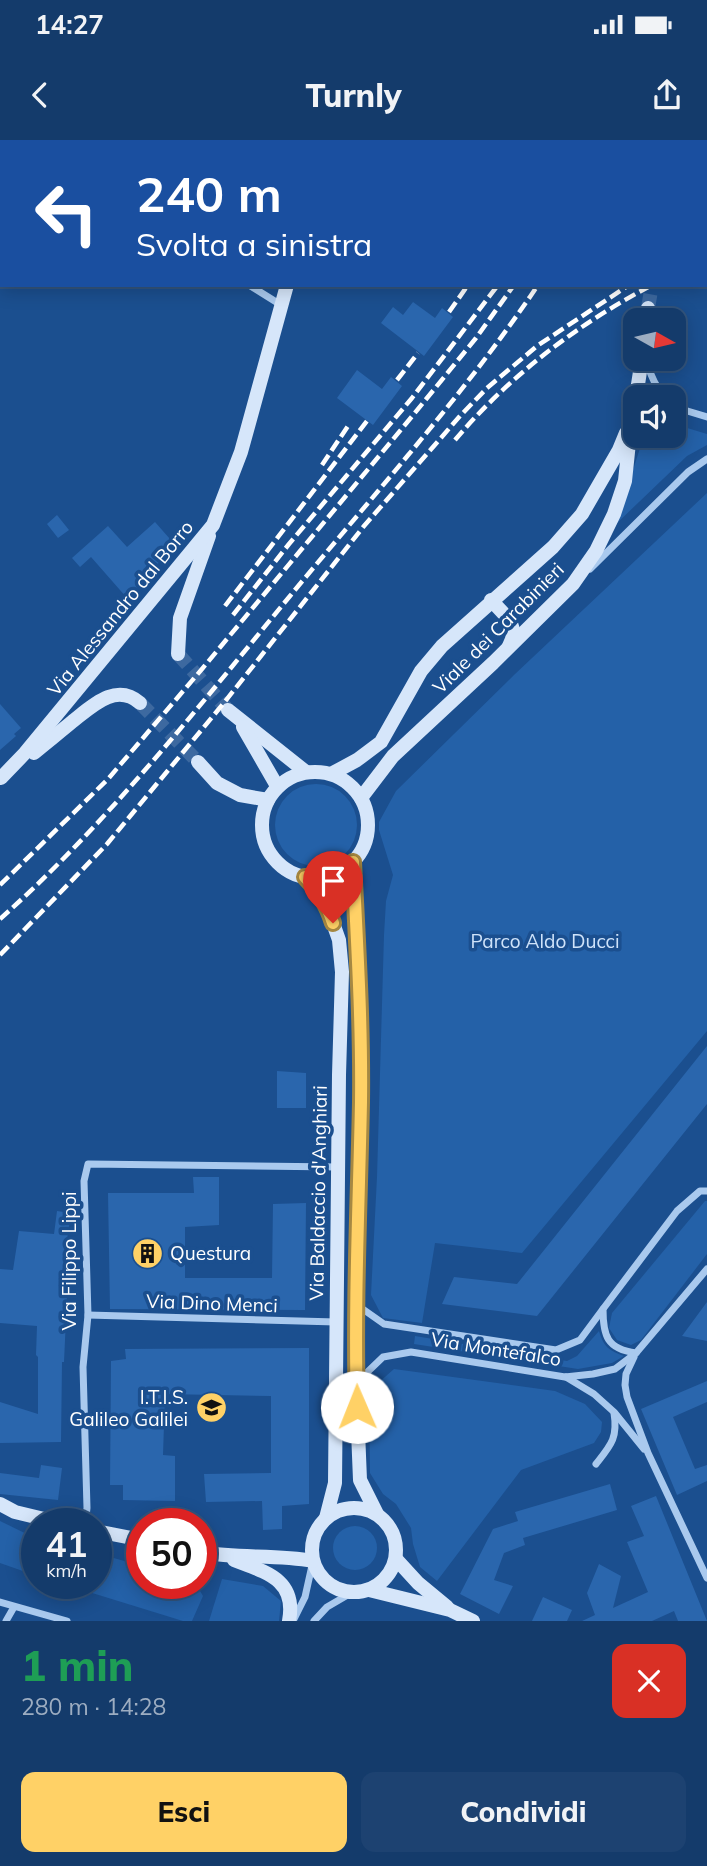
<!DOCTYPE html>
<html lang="it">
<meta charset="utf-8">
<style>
body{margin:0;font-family:Mulish,sans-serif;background:#1d4271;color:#f1f3f6;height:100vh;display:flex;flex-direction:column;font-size:26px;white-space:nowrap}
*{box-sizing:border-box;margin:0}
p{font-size:23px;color:#9dadc1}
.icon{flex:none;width:38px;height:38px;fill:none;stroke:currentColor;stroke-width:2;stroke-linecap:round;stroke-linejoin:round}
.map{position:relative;height:1481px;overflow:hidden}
.panel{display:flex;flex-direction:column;background:#143b6b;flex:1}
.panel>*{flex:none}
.hud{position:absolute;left:0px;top:0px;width:707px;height:147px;box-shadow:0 4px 18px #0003,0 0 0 2px #33557e;background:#1a4fa0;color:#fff;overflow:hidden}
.needle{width:46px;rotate:98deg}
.controls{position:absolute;left:623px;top:168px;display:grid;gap:14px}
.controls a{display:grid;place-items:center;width:63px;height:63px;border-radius:14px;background:#143b6b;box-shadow:0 4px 18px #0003,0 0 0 2px #33557e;font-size:35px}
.speed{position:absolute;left:21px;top:1368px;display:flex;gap:14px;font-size:35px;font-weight:700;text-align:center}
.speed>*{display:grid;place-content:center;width:91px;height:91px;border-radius:50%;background:#143b6b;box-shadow:0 4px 18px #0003,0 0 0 2px #33557e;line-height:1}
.speed small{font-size:18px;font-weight:400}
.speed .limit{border:10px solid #d22;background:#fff;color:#111}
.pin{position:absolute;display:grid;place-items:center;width:60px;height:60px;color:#fff;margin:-72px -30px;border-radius:50% 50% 50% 0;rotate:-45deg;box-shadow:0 0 7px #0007}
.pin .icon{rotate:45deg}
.me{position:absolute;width:77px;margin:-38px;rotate:359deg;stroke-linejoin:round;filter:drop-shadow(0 0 5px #0008)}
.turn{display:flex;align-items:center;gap:24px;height:147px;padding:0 21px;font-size:32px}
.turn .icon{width:91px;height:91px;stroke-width:2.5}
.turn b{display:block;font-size:49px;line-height:60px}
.round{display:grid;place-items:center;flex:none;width:74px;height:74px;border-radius:14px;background:#1d4271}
.headline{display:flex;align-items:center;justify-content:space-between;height:119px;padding:0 21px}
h1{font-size:42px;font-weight:800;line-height:52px;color:#1e9e55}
.button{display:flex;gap:14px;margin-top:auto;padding:14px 21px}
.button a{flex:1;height:80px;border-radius:14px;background:#ffd166;color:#111;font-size:28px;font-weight:800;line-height:80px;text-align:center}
.button a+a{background:#1d4271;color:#f1f3f6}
.status{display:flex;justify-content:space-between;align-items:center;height:49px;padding:0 35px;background:#143b6b;direction:ltr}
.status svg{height:19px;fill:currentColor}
header{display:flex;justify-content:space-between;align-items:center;height:91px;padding:0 21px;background:#143b6b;font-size:32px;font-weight:800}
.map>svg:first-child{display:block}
</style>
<div class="status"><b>14:27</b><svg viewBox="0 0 49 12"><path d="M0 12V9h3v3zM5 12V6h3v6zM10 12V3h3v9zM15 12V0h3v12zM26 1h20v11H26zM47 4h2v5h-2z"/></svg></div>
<header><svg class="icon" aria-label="back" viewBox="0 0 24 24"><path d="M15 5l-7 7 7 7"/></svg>Turnly<svg class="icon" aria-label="share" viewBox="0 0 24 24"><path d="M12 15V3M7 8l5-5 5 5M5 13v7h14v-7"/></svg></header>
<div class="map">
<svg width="707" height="1481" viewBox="0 0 707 1481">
<rect width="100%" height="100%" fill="#1b4f8f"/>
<g fill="#2461a8">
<polygon points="674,284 707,294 707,305 687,316 615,385 644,296 674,296"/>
<polygon points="707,353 707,891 522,1113 435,1103 422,1183 383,1178 371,1155 377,1037 384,795 386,761 393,735 379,690 379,682 396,651 514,535"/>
<circle cx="316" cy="685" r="41"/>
<polygon points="705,1061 707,1061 707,1114 641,1200 631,1205 617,1200 609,1188 612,1173"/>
<path d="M 599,1191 C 604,1208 609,1210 624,1216 L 612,1223 L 578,1229 L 414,1204 L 415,1196 L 567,1221 L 577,1216 Z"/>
<polygon points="394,1229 555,1251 585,1264 602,1282 601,1292 594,1303 521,1330 437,1441 420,1427 413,1404 411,1388 396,1364 383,1354 370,1333 369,1251"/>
<polygon points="0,1381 37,1399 37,1436 0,1423"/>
<circle cx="355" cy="1408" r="22"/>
<polygon points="96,1413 142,1426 142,1444 196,1444 203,1456 192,1481 183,1481 63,1444 96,1444"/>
<polygon points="222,1439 263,1446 281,1461 279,1481 209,1481"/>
</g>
<g fill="#2a66ad">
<polygon points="413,162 435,178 442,168 453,177 424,216 381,183 393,167 403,175"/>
<polygon points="357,230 382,249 391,237 402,246 373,285 337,258"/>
<polygon points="57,375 69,390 58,398 47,384"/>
<polygon points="155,382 177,407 139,440 144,445 127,458 91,417 80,427 72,418 108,386 127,407"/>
<polygon points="0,564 21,588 14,594 16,596 0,610"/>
<polygon points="707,906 707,964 537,1176 442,1164 454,1137 517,1144"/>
<polygon points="277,931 306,933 306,968 277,968"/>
<polygon points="193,1037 219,1037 219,1085 185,1087 185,1138 272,1138 273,1064 306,1063 305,1170 110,1169 108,1053 194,1053"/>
<polygon points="57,1071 71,1073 62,1134 68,1134 64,1222 62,1222 61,1302 0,1303 0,1262 38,1274 38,1217 36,1215 37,1186 0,1183 0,1129 13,1130 19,1091 54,1094"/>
<polygon points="707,1162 707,1201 682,1196"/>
<polygon points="309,1208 309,1364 282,1366 282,1389 263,1390 262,1361 206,1362 204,1334 271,1333 271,1256 165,1254 163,1315 175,1316 175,1361 123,1360 123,1345 110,1345 111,1221 126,1219 125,1209"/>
<polygon points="707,1241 707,1262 673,1277 695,1329 707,1325 707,1341 677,1355 641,1269"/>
<polygon points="41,1325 62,1328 58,1360 0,1354 0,1333 39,1338"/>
<polygon points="610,1344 617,1370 523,1398 525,1405 504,1413 494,1440 513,1446 499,1474 460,1454 493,1389 518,1381 515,1372"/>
<polygon points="656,1356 707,1481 678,1481 674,1471 652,1481 582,1481 595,1475 587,1453 599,1424 621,1436 613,1468 648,1452 627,1402 644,1396 631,1366"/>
<polygon points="543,1457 572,1470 567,1481 532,1481"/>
</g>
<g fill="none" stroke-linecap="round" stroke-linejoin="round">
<g stroke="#3d69a0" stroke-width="14" stroke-dasharray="14 7" stroke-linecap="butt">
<polyline points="648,168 652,145"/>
<polyline points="178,514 228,570"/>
<polyline points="140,563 198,622"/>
</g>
<g stroke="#a9c9ee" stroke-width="7">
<polyline points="35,2 35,0"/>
<polyline points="249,145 281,165"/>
<path d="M 645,219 C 650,232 655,248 666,257"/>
<polyline points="674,267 707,277"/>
<polyline points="590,429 688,332 707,319"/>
<path d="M 707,1051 L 700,1051 L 677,1071 L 603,1169 C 603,1196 607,1209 636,1213 L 707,1129"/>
<polyline points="357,1165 384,1184 556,1210 580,1200 603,1169"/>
<polyline points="88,1175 336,1182"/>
<polyline points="634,1217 626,1234 625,1245 627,1257 648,1313 707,1438"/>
<polyline points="566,1237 594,1254 614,1272 644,1309"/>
<polyline points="357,1242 383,1217 411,1212 565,1237 593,1234 615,1229 636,1213"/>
<path d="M 596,1324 C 611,1305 618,1298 614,1273"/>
<polyline points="85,1384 87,1368 83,1227 88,1175 84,1041 88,1024 338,1027"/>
<polyline points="0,1462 67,1481"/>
<polyline points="6,1481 14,1467"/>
<polyline points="293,1481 305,1457 313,1421"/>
<polyline points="314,1481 327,1467 351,1453"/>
</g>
<g stroke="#d6e6fa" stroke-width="14">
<polyline points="327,2 327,0"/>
<polyline points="684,2 685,0"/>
<polyline points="647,180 648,168"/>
<polyline points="636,257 642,219"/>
<path d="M 491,460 C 504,475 521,485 509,506"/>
<polyline points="178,514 180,478 209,396"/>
<polyline points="228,570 306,632"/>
<polyline points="243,587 277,646"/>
<path d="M 34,613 C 47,602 60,592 73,581 C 92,566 116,542 140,563"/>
<polyline points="198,622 217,643 240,655 268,660"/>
<circle cx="315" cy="685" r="53"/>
<polyline points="331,634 357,620 381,602 421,531 442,506 553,407 582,374 619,310 626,293"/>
<polyline points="1,638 25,613 213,385 241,312 287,145"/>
<polyline points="361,658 393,616 493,523 573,444 596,411 614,374 625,341 631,283 635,262"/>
<polyline points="353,722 357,800 361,960 356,1242 360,1340 377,1374"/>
<polyline points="305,737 320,753 327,766 339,800 342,832 339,935 335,1343 326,1378"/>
<polyline points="0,1364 15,1372 65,1384"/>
<circle cx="354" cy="1410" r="42"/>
<polyline points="96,1391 142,1400"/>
<path d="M 201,1412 C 238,1419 276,1414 313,1421"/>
<polyline points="396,1419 418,1443 447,1467"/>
<path d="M 234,1420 C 265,1432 297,1439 289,1481"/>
<polyline points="369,1450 450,1470 473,1481"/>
</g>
<g stroke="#fff" stroke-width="4.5" stroke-dasharray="12 5" stroke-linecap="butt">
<polyline points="542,2 543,0"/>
<polyline points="553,2 554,0"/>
<polyline points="565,2 566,0"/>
<polyline points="590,2 591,0"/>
<polyline points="616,2 617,0"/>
<polyline points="705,110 707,110"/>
<polyline points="705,122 707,121"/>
<polyline points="449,172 468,145"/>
<polyline points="397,240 418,213"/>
<path d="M 455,300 C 509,236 578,184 652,145"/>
<polyline points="322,325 350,283"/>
<polyline points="225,466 367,281"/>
<polyline points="233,475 289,404 412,258 498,145"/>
<polyline points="0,745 108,639 202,529 414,274 476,198 514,145"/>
<path d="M 0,779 C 107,684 199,566 290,456 C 374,354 464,255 538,145"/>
<polyline points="0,815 107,704 223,564 364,386 460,276 487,248 537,206 629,145"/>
</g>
</g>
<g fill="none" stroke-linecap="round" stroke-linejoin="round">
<defs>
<path id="route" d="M 333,783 C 327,764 319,752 305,737 C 324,739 338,735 353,722 C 357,802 362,882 361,962 C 359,1063 354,1165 357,1267"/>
</defs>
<use href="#route" stroke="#a68842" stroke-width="18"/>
<use href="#route" stroke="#ffd166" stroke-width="12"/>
</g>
<defs>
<symbol id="building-disc" viewBox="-11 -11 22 22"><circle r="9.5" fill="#ffd166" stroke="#1b4f8f"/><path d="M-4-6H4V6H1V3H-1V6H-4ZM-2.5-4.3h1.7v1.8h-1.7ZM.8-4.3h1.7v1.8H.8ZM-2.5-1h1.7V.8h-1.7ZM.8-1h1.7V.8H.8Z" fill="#111"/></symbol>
<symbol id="school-disc" viewBox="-11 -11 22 22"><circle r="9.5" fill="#ffd166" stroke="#1b4f8f"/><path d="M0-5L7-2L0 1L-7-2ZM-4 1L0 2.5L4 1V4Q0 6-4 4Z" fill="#111"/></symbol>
</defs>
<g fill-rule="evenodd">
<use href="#building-disc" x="130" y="1096" width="35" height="35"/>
<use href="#school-disc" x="194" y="1250" width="35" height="35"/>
</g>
<g text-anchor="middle" stroke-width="7" stroke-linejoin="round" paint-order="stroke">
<g font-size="19" fill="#fff" stroke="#1b4f8f">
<text transform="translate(120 468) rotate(-51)" y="7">Via Alessandro dal Borro</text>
<text transform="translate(498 488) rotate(-45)" y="7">Viale dei Carabinieri</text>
<text transform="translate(318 1053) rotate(-89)" y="7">Via Baldaccio d'Anghiari</text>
<text transform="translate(69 1121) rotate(-90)" y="7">Via Filippo Lippi</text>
<text transform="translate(212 1163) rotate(2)" y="7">Via Dino Menci</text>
<text transform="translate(496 1209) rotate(9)" y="7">Via Montefalco</text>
</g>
<g font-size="19" fill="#cfe3fa" stroke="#1b4f8f">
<text x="545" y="808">Parco Aldo Ducci</text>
</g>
<g font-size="19" fill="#fff" stroke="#1b4f8f" text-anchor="start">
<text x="170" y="1120">Questura</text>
<text x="188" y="1264" text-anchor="end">I.T.I.S.<tspan x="188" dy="22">Galileo Galilei</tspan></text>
</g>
</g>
</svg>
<div class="controls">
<a><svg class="needle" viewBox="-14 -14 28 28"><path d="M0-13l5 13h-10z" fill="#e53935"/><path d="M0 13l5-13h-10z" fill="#9dadc1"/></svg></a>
<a><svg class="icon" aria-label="sound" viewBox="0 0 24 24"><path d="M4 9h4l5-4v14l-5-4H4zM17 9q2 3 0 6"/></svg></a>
</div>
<div class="speed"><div>41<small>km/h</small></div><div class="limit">50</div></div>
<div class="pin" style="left:333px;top:783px;background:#d93025"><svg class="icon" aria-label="arrive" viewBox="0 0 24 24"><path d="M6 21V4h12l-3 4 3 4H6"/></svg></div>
<svg class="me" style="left:357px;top:1267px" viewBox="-20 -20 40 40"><circle r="19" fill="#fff"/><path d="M0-13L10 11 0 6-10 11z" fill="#ffd166"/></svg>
<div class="hud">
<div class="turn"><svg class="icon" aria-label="left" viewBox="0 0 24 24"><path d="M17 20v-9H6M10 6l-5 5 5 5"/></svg><div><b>240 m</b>Svolta a sinistra</div></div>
</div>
</div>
<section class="panel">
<div class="headline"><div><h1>1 min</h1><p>280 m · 14:28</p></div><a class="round" style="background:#d93025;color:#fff"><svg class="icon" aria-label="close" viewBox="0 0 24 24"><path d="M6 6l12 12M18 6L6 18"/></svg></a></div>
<div class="button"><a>Esci</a><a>Condividi</a></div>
</section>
